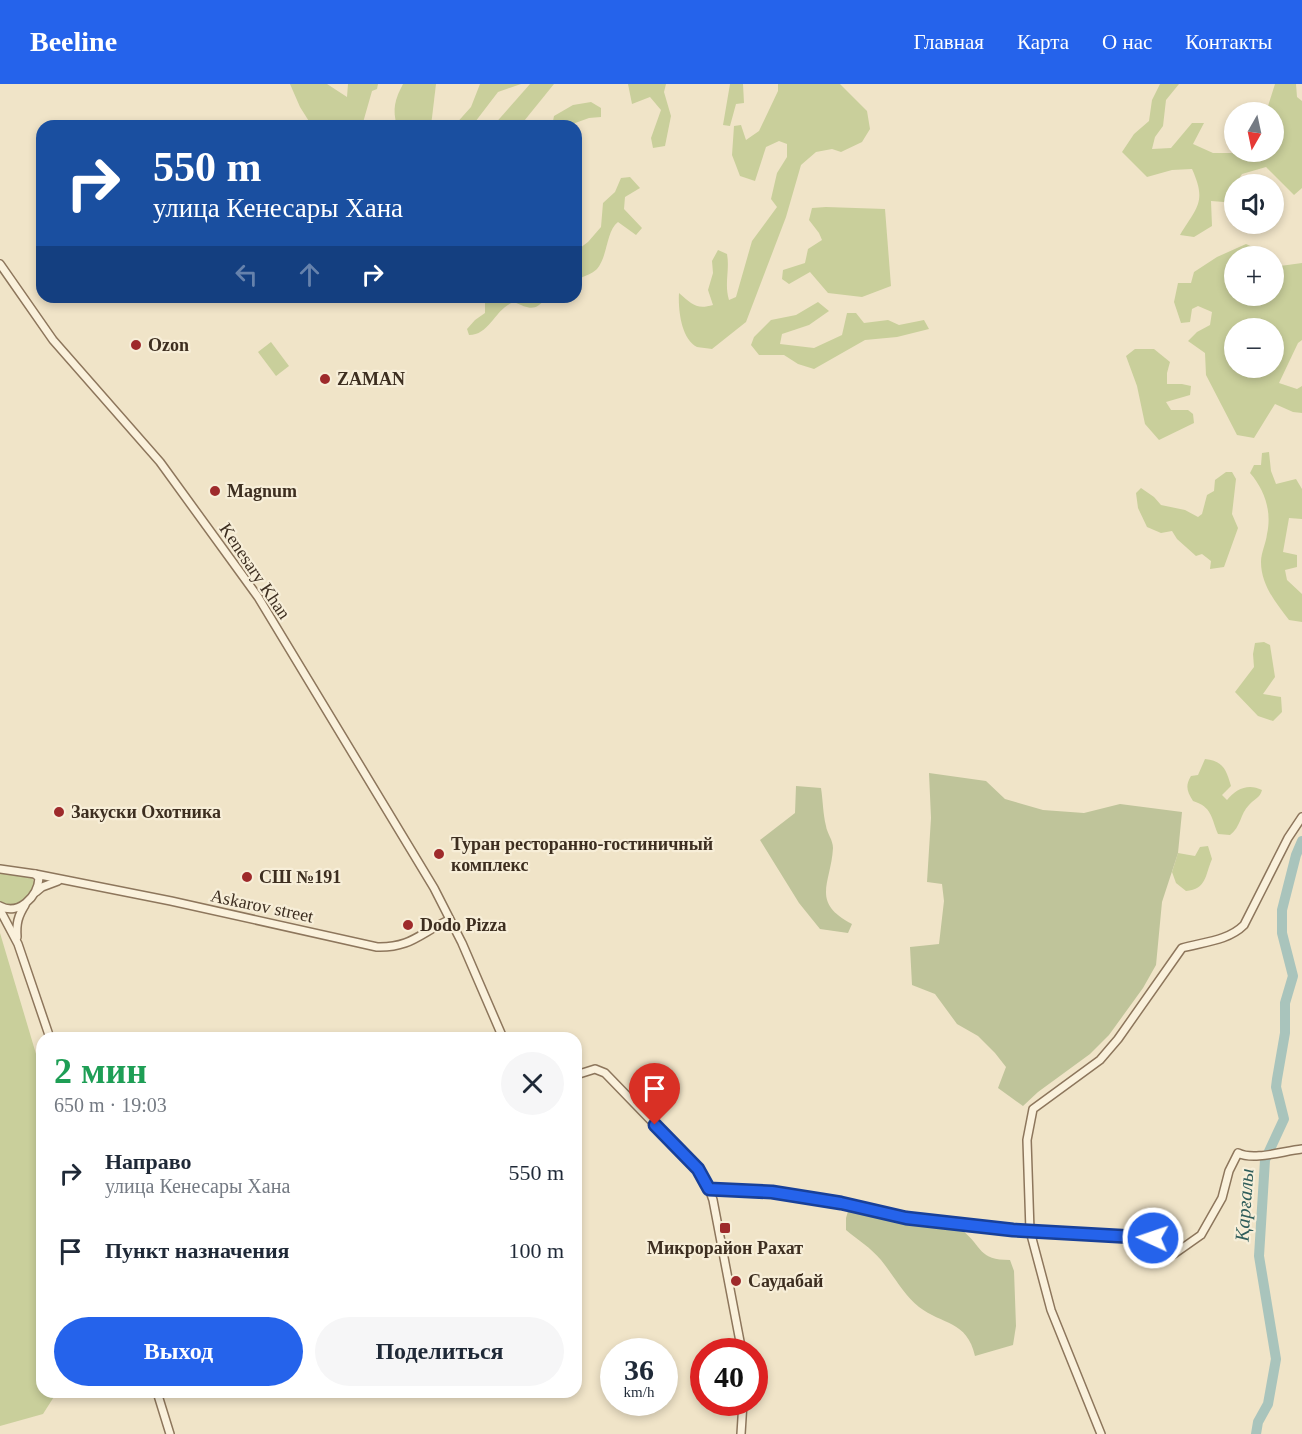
<!DOCTYPE html>
<html lang="ru">
<meta charset="utf-8">
<style>
body{margin:0;font-family:"Times New Roman",serif;background:#f6f6f7;color:#1f2937;height:100vh;display:flex;flex-direction:column;font-size:22px;white-space:nowrap}
*{box-sizing:border-box;margin:0}
p{font-size:20px;color:#747a83}
.icon{flex:none;width:33px;height:33px;fill:none;stroke:currentColor;stroke-width:2;stroke-linecap:round;stroke-linejoin:round}
.map{position:relative;flex:1;overflow:hidden}
.sheet{position:absolute;left:36px;top:948px;width:546px;height:366px;display:flex;flex-direction:column;background:#fff;border-radius:18px;box-shadow:0 3px 9px #0003}
.sheet>*{flex:none}
.guide{position:absolute;left:36px;top:36px;width:546px;height:183px;border-radius:18px;box-shadow:0 3px 9px #0003;background:#1a4fa0;color:#fff;overflow:hidden}
.needle{width:39px;rotate:189deg}
.controls{position:absolute;left:1224px;top:18px;display:grid;gap:12px}
.controls a{display:grid;place-items:center;width:60px;height:60px;border-radius:50%;background:#fff;box-shadow:0 3px 9px #0003;font-size:30px}
.speed{position:absolute;left:600px;top:1254px;display:flex;gap:12px;font-size:30px;font-weight:700;text-align:center}
.speed>*{display:grid;place-content:center;width:78px;height:78px;border-radius:50%;background:#fff;box-shadow:0 3px 9px #0003;line-height:1}
.speed small{font-size:15px;font-weight:400}
.speed .limit{border:9px solid #d22;background:#fff;color:#111}
.pin{position:absolute;display:grid;place-items:center;width:51px;height:51px;color:#fff;margin:-62px -26px;border-radius:50% 50% 50% 0;rotate:-45deg;box-shadow:0 0 6px #0007}
.pin .icon{rotate:45deg}
.me{position:absolute;width:66px;margin:-33px;rotate:273deg;stroke-linejoin:round;filter:drop-shadow(0 0 4px #0008)}
.turn{display:flex;align-items:center;gap:21px;height:126px;padding:0 18px;font-size:27px}
.turn .icon{width:78px;height:78px;stroke-width:2.5}
.turn b{display:block;font-size:42px;line-height:51px}
.lanes{display:flex;align-items:center;height:57px;padding:0 18px;background:#0003;justify-content:center;gap:30px;direction:ltr}
.lanes .off{opacity:.35}
.round{display:grid;place-items:center;flex:none;width:63px;height:63px;border-radius:32px;background:#f6f6f7}
.head{display:flex;align-items:center;justify-content:space-between;height:102px;padding:0 18px}
h1{font-size:36px;font-weight:700;line-height:45px;color:#1e9e55}
.primary-button{display:flex;gap:12px;margin-top:auto;padding:12px 18px}
.primary-button a{flex:1;height:69px;border-radius:36px;background:#2563eb;color:#fff;font-size:24px;font-weight:700;line-height:69px;text-align:center}
.primary-button a+a{background:#f6f6f7;color:#1f2937}
ul{padding:0;list-style:none}
li{display:flex;align-items:center;gap:18px;height:78px;padding:0 18px}
li div{flex:1}
li b{display:block;font-size:22px}
li em{font-style:normal}
header{display:flex;align-items:center;gap:36px;box-sizing:border-box;height:84px;padding:0 30px;background:#2563eb;color:#fff}
header strong{font-size:28px}
nav{display:flex;gap:33px;margin-inline-start:auto;font-size:21px}
.map>svg:first-child{display:block}
</style>
<header>
<strong>Beeline</strong>
<nav><a>Главная</a><a>Карта</a><a>О нас</a><a>Контакты</a></nav>
</header>
<div class="map">
<svg width="1302" height="1350" viewBox="0 0 1302 1350">
<rect width="100%" height="100%" fill="#f0e4c8"/>
<g fill="#c9cf9b" fill-rule="evenodd">
<polygon points="290,0 327,0 347,13 348,0 378,0 377,5 372,7 362,42 312,42 300,23"/>
<path d="M 403,0 L 436,0 L 431,42 L 397,42 C 392,25 395,15 403,0 Z"/>
<polygon points="480,0 521,0 498,8 472,42 454,42 471,23"/>
<polygon points="530,0 554,0 520,42 493,42"/>
<polygon points="628,0 666,0 664,8 671,32 665,62 653,64 651,54 661,26 650,13 632,20"/>
<polygon points="730,0 743,0 744,19 736,20 730,42 723,41"/>
<path d="M 778,0 L 840,0 L 867,27 L 870,45 L 862,58 L 841,68 L 832,65 L 816,68 L 801,81 L 786,133 L 746,238 L 712,265 C 708,264 701,264 697,263 C 681,255 678,225 679,209 C 692,220 696,226 713,221 L 708,206 L 713,189 L 712,177 L 718,166 L 727,170 C 730,186 724,200 729,216 L 736,213 L 752,157 L 777,123 L 771,115 L 777,89 L 787,73 L 787,60 L 779,57 L 766,63 L 755,97 L 740,92 L 732,71 L 734,42 L 741,41 L 746,56 L 759,47 L 778,7 Z"/>
<path d="M 1160,0 L 1179,0 L 1166,16 L 1163,42 L 1155,53 L 1152,65 L 1171,64 L 1192,39 L 1204,39 L 1193,60 L 1213,69 L 1233,69 L 1230,42 L 1234,39 L 1234,68 L 1274,68 L 1275,44 L 1274,28 L 1271,28 L 1268,22 L 1275,0 L 1296,0 L 1297,13 L 1302,17 L 1302,104 L 1294,111 L 1266,83 L 1242,90 L 1224,118 L 1211,117 L 1212,142 L 1194,153 L 1180,151 C 1197,123 1207,118 1192,85 L 1172,86 L 1147,93 L 1122,68 L 1134,50 L 1149,37 L 1152,16 Z"/>
<polygon points="591,18 601,24 601,33 589,34 567,42 552,42 554,32 573,21"/>
<path d="M 630,93 L 640,104 L 625,113 L 624,125 L 642,144 L 636,151 L 618,138 C 606,147 608,172 597,185 C 592,190 582,193 576,196 L 576,167 L 588,158 L 601,143 L 603,119 L 615,108 L 621,94 Z"/>
<polygon points="826,123 885,125 891,202 862,213 828,209 810,188 789,200 782,195 783,186 805,179 808,165 822,156 819,149 809,136 812,124"/>
<path d="M 1246,160 L 1257,165 L 1256,172 L 1234,172 L 1234,212 L 1274,212 L 1274,194 L 1277,195 L 1280,182 L 1302,179 L 1302,256 L 1298,259 L 1279,299 L 1297,305 L 1302,302 L 1302,329 L 1293,328 L 1275,320 L 1254,354 L 1237,351 L 1206,291 L 1205,269 L 1188,257 L 1197,248 L 1210,241 L 1212,228 L 1198,222 L 1192,225 L 1190,238 L 1181,239 L 1174,218 L 1178,199 L 1191,199 L 1194,188 L 1217,173 ZM 1234,244 L 1274,244 L 1274,284 L 1234,284 Z"/>
<path d="M 485,213 L 547,213 C 535,228 530,225 514,218 C 495,224 490,251 469,251 L 467,245 L 475,236 L 485,229 Z"/>
<polygon points="818,218 829,227 809,241 782,250 780,260 814,264 842,251 847,229 856,229 864,239 888,236 899,241 924,236 929,245 897,253 865,256 814,285 798,280 784,271 759,271 751,261 754,253 771,236 796,231"/>
<polygon points="271,258 289,282 276,292 258,268"/>
<polygon points="1135,265 1154,265 1170,278 1167,289 1167,300 1182,300 1191,302 1190,311 1166,318 1171,326 1188,326 1193,330 1194,339 1159,356 1145,340 1137,302 1126,272"/>
<path d="M 1269,368 L 1271,387 L 1276,400 L 1296,395 L 1302,405 L 1302,435 L 1289,434 L 1283,468 L 1297,471 L 1297,483 L 1285,486 L 1287,496 L 1302,510 L 1302,538 L 1289,536 C 1276,519 1261,501 1261,478 C 1261,469 1266,459 1267,450 C 1272,428 1265,406 1250,389 L 1254,381 L 1261,381 L 1262,369 Z"/>
<polygon points="1226,388 1232,388 1236,395 1232,430 1238,444 1224,483 1210,485 1211,477 1202,470 1196,472 1177,455 1172,447 1161,449 1147,443 1138,424 1136,409 1141,404 1154,413 1161,421 1185,426 1198,433 1202,430 1207,411 1214,407 1215,396"/>
<polygon points="1264,558 1270,561 1275,593 1263,610 1281,613 1282,628 1273,637 1258,632 1235,608 1254,583 1253,570 1255,559"/>
<path d="M 1205,675 C 1223,677 1226,685 1231,702 L 1222,711 L 1227,716 C 1236,705 1248,699 1262,706 C 1260,714 1254,715 1249,721 C 1240,730 1241,743 1230,751 L 1218,750 C 1211,733 1212,723 1193,717 C 1187,707 1185,702 1191,692 L 1198,691 Z"/>
<path d="M 1208,762 L 1212,775 C 1205,791 1207,805 1186,807 L 1176,799 L 1172,788 L 1178,769 L 1195,772 L 1200,763 Z"/>
<path d="M 0,787 L 32,793 L 35,801 C 26,814 17,830 0,818 Z"/>
<polygon points="0,849 42,990 42,1308 57,1308 43,1330 0,1342"/>
</g>
<g fill="#bfc49a">
<polygon points="929,689 986,697 1005,715 1043,726 1084,729 1120,720 1182,728 1178,769 1162,818 1156,881 1143,904 1109,951 1090,970 1038,1008 1023,1022 998,1004 1006,983 995,969 978,952 957,940 935,910 912,901 910,863 939,860 944,817 942,800 927,798 931,734"/>
<path d="M 796,702 L 821,704 C 823,717 823,730 826,742 C 827,749 833,756 833,764 C 831,800 810,818 852,840 L 848,849 L 820,845 L 799,819 L 760,756 L 795,729 Z"/>
<path d="M 849,1124 L 962,1146 C 983,1163 978,1176 1010,1176 L 1014,1187 L 1016,1242 L 1013,1261 L 975,1272 C 967,1236 942,1241 919,1223 C 903,1210 894,1192 881,1176 C 871,1164 858,1156 846,1146 L 846,1134 Z"/>
</g>
<g fill="none" stroke-linecap="round" stroke-linejoin="round">
<polyline stroke="#a9c4bc" stroke-width="10" points="1256,1350 1258,1338 1268,1320 1276,1275 1259,1172 1265,1076 1284,1035 1276,1003 1277,995 1285,949 1285,919 1293,892 1282,849 1282,826 1296,771 1302,757"/>
<defs>
<g id="tertiary">
<polyline points="0,180 53,256 160,378 258,513 434,804 462,859 503,954"/>
<path d="M 0,785 L 35,790 L 39,794 C 38,813 18,832 0,822"/>
<path d="M 35,790 L 171,817 L 377,863 C 411,864 420,849 449,836"/>
<polyline points="36,808 42,803 58,797"/>
<polyline points="0,826 18,860 50,954"/>
<path d="M 17,853 C 16,840 18,832 25,821"/>
<polyline points="576,991 595,985 605,989 698,1085 707,1099 713,1116 742,1268"/>
<path d="M 709,1105 L 772,1108 L 841,1119 L 906,1134 L 1013,1146 L 1153,1154 L 1160,1156 L 1166,1165 L 1174,1170 L 1201,1151 L 1222,1114 L 1229,1087 L 1238,1069 C 1254,1077 1283,1067 1302,1065"/>
<polyline points="157,1308 170,1350"/>
<polyline points="741,1350 743,1318"/>
<path d="M 1101,1350 L 1051,1226 L 1030,1147 L 1027,1056 L 1033,1025 L 1100,976 L 1118,955 L 1182,864 C 1203,858 1228,857 1244,841 L 1288,754 L 1302,733"/>
</g>
</defs>
<use href="#tertiary" stroke="#8d765c" stroke-width="10"/>
<use href="#tertiary" stroke="#faf1dc" stroke-width="7"/>
</g>
<g fill="none" stroke-linecap="round" stroke-linejoin="round">
<defs>
<polyline id="route" points="655,1041 698,1085 709,1105 772,1108 841,1119 906,1134 1013,1146 1153,1154"/>
</defs>
<use href="#route" stroke="#184099" stroke-width="15"/>
<use href="#route" stroke="#2563eb" stroke-width="10"/>
</g>
<g fill="#9e2a2b" stroke="#f7eed8" stroke-width="2">
<circle cx="136" cy="261" r="6"/>
<circle cx="325" cy="295" r="6"/>
<circle cx="215" cy="407" r="6"/>
<circle cx="59" cy="728" r="6"/>
<circle cx="439" cy="770" r="6"/>
<circle cx="247" cy="793" r="6"/>
<circle cx="408" cy="841" r="6"/>
<rect x="719" y="1138" width="12" height="12" rx="3"/>
<circle cx="736" cy="1197" r="6"/>
</g>
<g text-anchor="middle" stroke-width="4.5" stroke-linejoin="round" paint-order="stroke">
<g font-size="18" font-weight="bold" fill="#3d2e20" stroke="#f7eed8" text-anchor="start">
<text x="148" y="267">Ozon</text>
<text x="337" y="301">ZAMAN</text>
<text x="227" y="413">Magnum</text>
<text x="71" y="734">Закуски Охотника</text>
<text x="451" y="766">Туран ресторанно-гостиничный<tspan x="451" dy="21">комплекс</tspan></text>
<text x="259" y="799">СШ №191</text>
<text x="420" y="847">Dodo Pizza</text>
<text x="725" y="1170" text-anchor="middle">Микрорайон Рахат</text>
<text x="748" y="1203">Саудабай</text>
</g>
<g font-size="18" fill="#3d2e20" stroke="#f7eed8">
<text transform="translate(255 487) rotate(56)" y="6">Kenesary Khan</text>
<text transform="translate(262 822) rotate(12)" y="6">Askarov street</text>
</g>
<g font-size="20" font-style="italic" fill="#2f5d5a" stroke="#f7eed8">
<text transform="translate(1244 1121) rotate(-86)" y="7">Қарғалы</text>
</g>
</g>
</svg>
<div class="controls">
<a><svg class="needle" viewBox="-14 -14 28 28"><path d="M0-13l5 13h-10z" fill="#e53935"/><path d="M0 13l5-13h-10z" fill="#747a83"/></svg></a>
<a><svg class="icon" aria-label="sound" viewBox="0 0 24 24"><path d="M4 9h4l5-4v14l-5-4H4zM17 9q2 3 0 6"/></svg></a>
<a>+</a>
<a>−</a>
</div>
<div class="speed"><div>36<small>km/h</small></div><div class="limit">40</div></div>
<div class="pin" style="left:655px;top:1041px;background:#d93025"><svg class="icon" aria-label="arrive" viewBox="0 0 24 24"><path d="M6 21V4h12l-3 4 3 4H6"/></svg></div>
<svg class="me" style="left:1153px;top:1154px" viewBox="-20 -20 40 40"><circle r="17" fill="#2563eb" stroke="#fff" stroke-width="3"/><path d="M0-11L8 9 0 5-8 9z" fill="#fff"/></svg>
<div class="guide">
<div class="turn"><svg class="icon" aria-label="right" viewBox="0 0 24 24"><path d="M7 20v-9h11M14 6l5 5-5 5"/></svg><div><b>550 m</b>улица Кенесары Хана</div></div>
<div class="lanes"><svg class="icon off" aria-label="left" viewBox="0 0 24 24"><path d="M17 20v-9H6M10 6l-5 5 5 5"/></svg><svg class="icon off" aria-label="ahead" viewBox="0 0 24 24"><path d="M12 20V5M6 11l6-6 6 6"/></svg><svg class="icon" aria-label="right" viewBox="0 0 24 24"><path d="M7 20v-9h11M14 6l5 5-5 5"/></svg></div>
</div>
<section class="sheet">
<div class="head"><div><h1>2 мин</h1><p>650 m · 19:03</p></div><a class="round"><svg class="icon" aria-label="close" viewBox="0 0 24 24"><path d="M6 6l12 12M18 6L6 18"/></svg></a></div>
<ul>
<li><svg class="icon" aria-label="right" viewBox="0 0 24 24"><path d="M7 20v-9h11M14 6l5 5-5 5"/></svg><div><b>Направо</b><p>улица Кенесары Хана</p></div><em>550 m</em></li>
<li><svg class="icon" aria-label="arrive" viewBox="0 0 24 24"><path d="M6 21V4h12l-3 4 3 4H6"/></svg><div><b>Пункт назначения</b></div><em>100 m</em></li>
</ul>
<div class="primary-button"><a>Выход</a><a>Поделиться</a></div>
</section>
</div>
